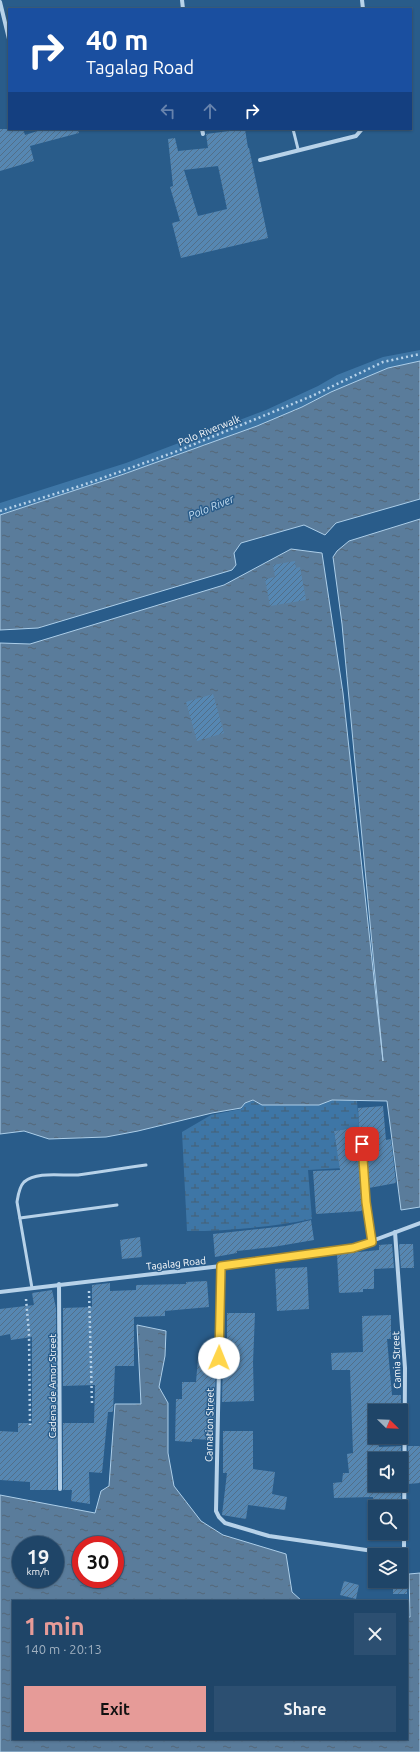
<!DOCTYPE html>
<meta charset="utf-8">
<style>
body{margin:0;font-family:Ubuntu,sans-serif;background:#2c4f71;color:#f1f3f6;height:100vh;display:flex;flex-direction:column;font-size:15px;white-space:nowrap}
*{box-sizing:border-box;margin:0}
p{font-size:13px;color:#a1b1c0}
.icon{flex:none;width:22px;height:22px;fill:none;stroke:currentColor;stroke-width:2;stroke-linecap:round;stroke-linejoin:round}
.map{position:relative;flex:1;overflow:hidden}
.drawer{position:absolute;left:12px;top:1600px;width:396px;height:140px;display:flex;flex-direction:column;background:#1f4568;border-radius:0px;box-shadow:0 1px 3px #0004,0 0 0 1px #3c5d7c}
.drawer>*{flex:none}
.top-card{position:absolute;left:8px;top:8px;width:404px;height:122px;border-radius:0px;box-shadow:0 1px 3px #0004,0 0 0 1px #3c5d7c;background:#1a4fa0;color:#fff;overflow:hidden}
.needle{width:26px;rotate:113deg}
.tools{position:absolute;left:368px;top:1404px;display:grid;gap:8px}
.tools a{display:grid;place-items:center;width:40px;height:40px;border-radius:0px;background:#1f4568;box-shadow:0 1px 3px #0004,0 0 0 1px #3c5d7c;font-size:20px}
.speed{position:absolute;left:12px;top:1536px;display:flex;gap:8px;font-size:20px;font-weight:700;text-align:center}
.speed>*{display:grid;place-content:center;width:52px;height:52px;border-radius:50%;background:#1f4568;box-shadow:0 1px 3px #0004,0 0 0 1px #3c5d7c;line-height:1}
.speed small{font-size:10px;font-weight:400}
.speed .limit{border:6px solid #d22;background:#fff;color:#111}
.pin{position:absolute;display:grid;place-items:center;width:34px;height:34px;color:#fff;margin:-17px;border-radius:8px;box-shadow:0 2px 6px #0006}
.me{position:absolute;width:44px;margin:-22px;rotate:1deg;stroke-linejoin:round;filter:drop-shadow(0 0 3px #0008)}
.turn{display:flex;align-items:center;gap:14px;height:84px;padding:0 12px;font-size:18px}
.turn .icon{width:52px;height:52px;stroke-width:2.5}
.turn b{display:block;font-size:28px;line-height:34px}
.lanes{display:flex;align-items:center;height:38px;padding:0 12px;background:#0003;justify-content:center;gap:20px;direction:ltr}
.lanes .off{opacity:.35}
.round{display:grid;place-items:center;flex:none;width:42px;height:42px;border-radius:0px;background:#2c4f71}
.headline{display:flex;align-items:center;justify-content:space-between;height:68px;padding:0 12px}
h1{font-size:24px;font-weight:600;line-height:30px;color:#e69b98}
.primary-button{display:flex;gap:8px;margin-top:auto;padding:8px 12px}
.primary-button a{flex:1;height:46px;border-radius:0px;background:#e69b98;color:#111;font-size:16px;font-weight:600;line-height:46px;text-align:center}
.primary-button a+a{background:#2c4f71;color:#f1f3f6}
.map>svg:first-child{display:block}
</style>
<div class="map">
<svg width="420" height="1752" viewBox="0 0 420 1752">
<defs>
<pattern id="wetland-marsh" width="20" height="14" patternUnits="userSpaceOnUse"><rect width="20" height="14" fill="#3e76a6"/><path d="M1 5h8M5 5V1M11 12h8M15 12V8" fill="none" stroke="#465f74"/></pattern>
<pattern id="water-ripples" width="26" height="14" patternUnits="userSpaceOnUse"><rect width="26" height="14" fill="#5a7c9b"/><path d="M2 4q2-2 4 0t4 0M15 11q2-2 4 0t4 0" fill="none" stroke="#546677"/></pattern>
<pattern id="building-hatch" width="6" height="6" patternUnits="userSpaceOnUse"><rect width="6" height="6" fill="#5687b2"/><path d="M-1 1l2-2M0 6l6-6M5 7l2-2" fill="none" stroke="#526f89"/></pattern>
</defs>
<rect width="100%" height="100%" fill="#295c8a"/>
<path fill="url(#wetland-marsh)" d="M 332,1100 L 357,1101 L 359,1127 L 334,1131 L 337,1150 L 358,1147 L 361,1167 L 308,1170 L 312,1219 C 271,1227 229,1231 187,1231 L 182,1132 L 211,1115 L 241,1109 L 245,1103 L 253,1101 L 262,1105 L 319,1105 Z"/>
<polygon fill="#3e76a6" points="420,350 420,361 388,368 331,392 302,407 257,426 124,474 0,515 0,503 126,463 266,410 318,386 337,375 383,357"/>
<g fill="url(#water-ripples)" stroke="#accee9" fill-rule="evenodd">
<polygon points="420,361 420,499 336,523 325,535 304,525 241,543 234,553 236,565 232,570 38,628 0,630 0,515 124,474 257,426 302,407 331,392 388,368"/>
<polygon points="420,519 420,1207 401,1210 387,1101 332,1100 319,1105 262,1105 253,1100 245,1103 241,1108 212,1113 138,1131 106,1137 49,1139 24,1131 0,1134 0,643 30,644 224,585 291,549 322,553 343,693 383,1061 342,624 333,557 337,551 349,541"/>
<path d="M 137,1325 L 166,1331 L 165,1356 L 159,1387 L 168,1403 L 168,1453 L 174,1486 L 201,1521 L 223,1535 L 286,1554 L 292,1592 L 302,1601 L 13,1601 L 13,1739 L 407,1739 L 407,1617 L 410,1617 L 409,1574 L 420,1573 L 420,1752 L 0,1752 L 0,1495 L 95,1513 L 101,1491 L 109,1486 L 115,1404 L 141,1404 ZM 21,1545 L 55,1545 L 55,1579 L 21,1579 ZM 81,1545 L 115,1545 L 115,1579 L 81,1579 Z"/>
</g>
<g fill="url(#building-hatch)" fill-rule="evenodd">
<polygon points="0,129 23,129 25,135 44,129 78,129 79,133 30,146 34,161 0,171"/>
<path d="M 245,129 L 248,148 L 249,148 L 268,238 L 181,258 L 172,223 L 180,221 L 170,187 L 173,186 L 168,139 L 175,138 L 178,151 L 208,148 L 206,134 ZM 218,166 L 227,209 L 198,216 L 184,170 Z"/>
<polygon points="295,561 296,568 300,567 306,600 270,606 265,579 275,577 273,565"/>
<polygon points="213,694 224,733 197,741 186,702"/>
<polygon points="383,1106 386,1140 391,1139 396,1183 369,1188 365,1144 364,1141 360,1141 359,1144 362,1211 316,1214 313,1171 340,1170 334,1131 359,1127 358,1108"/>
<polygon points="311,1220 314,1240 273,1247 237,1251 237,1253 215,1257 213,1234 286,1226"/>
<polygon points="140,1237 142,1257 122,1259 120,1240"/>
<polygon points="392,1244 394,1268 374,1269 374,1289 363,1289 363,1292 339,1293 337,1254 379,1250 379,1245"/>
<polygon points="399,1244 413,1244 414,1268 401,1268"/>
<polygon points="307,1267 309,1309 277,1311 275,1269"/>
<polygon points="207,1281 209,1307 165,1311 165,1316 134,1317 134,1366 115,1366 113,1412 108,1412 102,1473 89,1472 90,1504 71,1501 72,1490 63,1490 63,1423 94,1423 95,1385 63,1386 63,1308 92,1307 92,1285 110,1283 110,1291 136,1290 136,1285 186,1284 186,1282"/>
<polygon points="52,1290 56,1308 57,1490 30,1490 30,1482 0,1480 0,1431 18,1432 18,1423 32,1423 32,1337 11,1340 10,1334 0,1336 0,1309 34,1305 32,1293"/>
<polygon points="227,1313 255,1313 253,1363 254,1401 222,1402 223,1360 226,1360 226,1355 227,1355"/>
<polygon points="391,1315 391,1339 387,1339 392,1395 401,1395 401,1411 375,1411 375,1437 378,1437 379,1447 401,1446 401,1459 375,1459 375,1485 401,1485 401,1507 373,1507 373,1497 334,1498 333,1483 342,1482 343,1473 349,1473 347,1454 353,1453 350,1370 332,1370 331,1353 363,1352 362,1316"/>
<polygon points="198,1358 216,1360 214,1440 192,1439 192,1442 175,1441 176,1399 182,1399 182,1382 196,1382"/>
<polygon points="223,1431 253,1431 253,1469 275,1472 272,1494 287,1497 285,1510 248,1505 246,1519 222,1515 227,1473 223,1473"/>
<polygon points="408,1446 420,1446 420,1483 408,1484"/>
<polygon points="344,1581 359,1585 356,1599 340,1595"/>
<rect x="393" y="1581" width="14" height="13"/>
</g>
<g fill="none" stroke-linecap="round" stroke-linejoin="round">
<g stroke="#b7d2e9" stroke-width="2.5" stroke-dasharray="2 3" stroke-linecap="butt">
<polyline points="0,511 80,486 175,452 312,396 383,362 420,354"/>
<polyline points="89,1291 92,1403"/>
<polyline points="26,1299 29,1333 30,1425"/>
</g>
<g stroke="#b7d2e9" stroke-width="3">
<polyline points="293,129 298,149"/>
<polyline points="20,1218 117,1205"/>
<path d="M 32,1288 L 17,1202 C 18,1196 19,1187 24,1182 C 37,1171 62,1176 78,1175 C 101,1172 124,1168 146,1165"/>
</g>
<g stroke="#b7d2e9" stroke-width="4">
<polyline points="182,0 183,9"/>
<polyline points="362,0 363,9"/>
<polyline points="0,2 9,39"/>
<polyline points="202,129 203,134"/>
<polyline points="260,160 356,136 362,129"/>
<polyline points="362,1144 366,1202 372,1242"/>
<polyline points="221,1266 216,1511 219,1517 225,1523 269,1536 401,1555 404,1550 405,1368 395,1232"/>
<polyline points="59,1284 60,1489"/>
<polyline points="0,1292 221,1266 353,1248 420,1223"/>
</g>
</g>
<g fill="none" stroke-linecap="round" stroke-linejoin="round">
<defs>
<polyline id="route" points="219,1358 221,1266 353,1248 372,1242 366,1202 362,1144"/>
</defs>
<use href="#route" stroke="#a68a30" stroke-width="10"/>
<use href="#route" stroke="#ffd54a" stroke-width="7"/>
</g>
<g text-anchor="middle" stroke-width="3" stroke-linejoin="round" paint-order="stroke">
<g font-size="10" fill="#fff" stroke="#295c8a">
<text transform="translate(209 430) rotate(-22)" y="4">Polo Riverwalk</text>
<text transform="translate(176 1263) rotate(-6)" y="4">Tagalag Road</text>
<text transform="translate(396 1360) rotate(-92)" y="4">Camia Street</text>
<text transform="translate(52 1386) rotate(-90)" y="4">Cadena de Amor Street</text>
<text transform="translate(209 1425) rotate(-89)" y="4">Carnation Street</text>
</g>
<g font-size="11" font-style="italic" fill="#c3dcf0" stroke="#295c8a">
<text transform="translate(211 507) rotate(-22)" y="4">Polo River</text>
</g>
</g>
</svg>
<div class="tools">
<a><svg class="needle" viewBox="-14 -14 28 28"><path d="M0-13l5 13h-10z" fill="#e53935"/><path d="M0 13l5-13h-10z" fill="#a1b1c0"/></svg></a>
<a><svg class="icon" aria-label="sound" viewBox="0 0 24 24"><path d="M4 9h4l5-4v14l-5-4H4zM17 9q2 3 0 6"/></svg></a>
<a><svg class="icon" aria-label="search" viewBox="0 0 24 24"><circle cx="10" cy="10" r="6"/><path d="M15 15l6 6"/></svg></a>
<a><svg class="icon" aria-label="layers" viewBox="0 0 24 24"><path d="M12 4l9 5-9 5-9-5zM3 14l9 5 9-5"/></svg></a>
</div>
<div class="speed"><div>19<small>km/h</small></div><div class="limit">30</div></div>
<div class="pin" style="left:362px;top:1144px;background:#d93025"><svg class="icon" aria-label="arrive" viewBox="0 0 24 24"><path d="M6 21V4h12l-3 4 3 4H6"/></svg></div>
<svg class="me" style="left:219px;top:1358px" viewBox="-20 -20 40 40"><circle r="19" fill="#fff"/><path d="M0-13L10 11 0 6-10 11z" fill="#ffd54a"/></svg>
<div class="top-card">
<div class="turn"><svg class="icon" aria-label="right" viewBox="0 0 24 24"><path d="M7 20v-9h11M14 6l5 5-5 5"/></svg><div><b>40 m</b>Tagalag Road</div></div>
<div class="lanes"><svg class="icon off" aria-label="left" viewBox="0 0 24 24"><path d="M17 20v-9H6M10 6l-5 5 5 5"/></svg><svg class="icon off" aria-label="ahead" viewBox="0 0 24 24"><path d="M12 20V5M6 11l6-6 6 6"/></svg><svg class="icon" aria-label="right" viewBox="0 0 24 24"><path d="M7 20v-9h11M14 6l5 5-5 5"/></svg></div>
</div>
<section class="drawer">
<div class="headline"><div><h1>1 min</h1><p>140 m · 20:13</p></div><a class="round"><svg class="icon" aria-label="close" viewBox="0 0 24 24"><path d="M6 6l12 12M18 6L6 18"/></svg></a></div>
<div class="primary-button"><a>Exit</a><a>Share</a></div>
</section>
</div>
